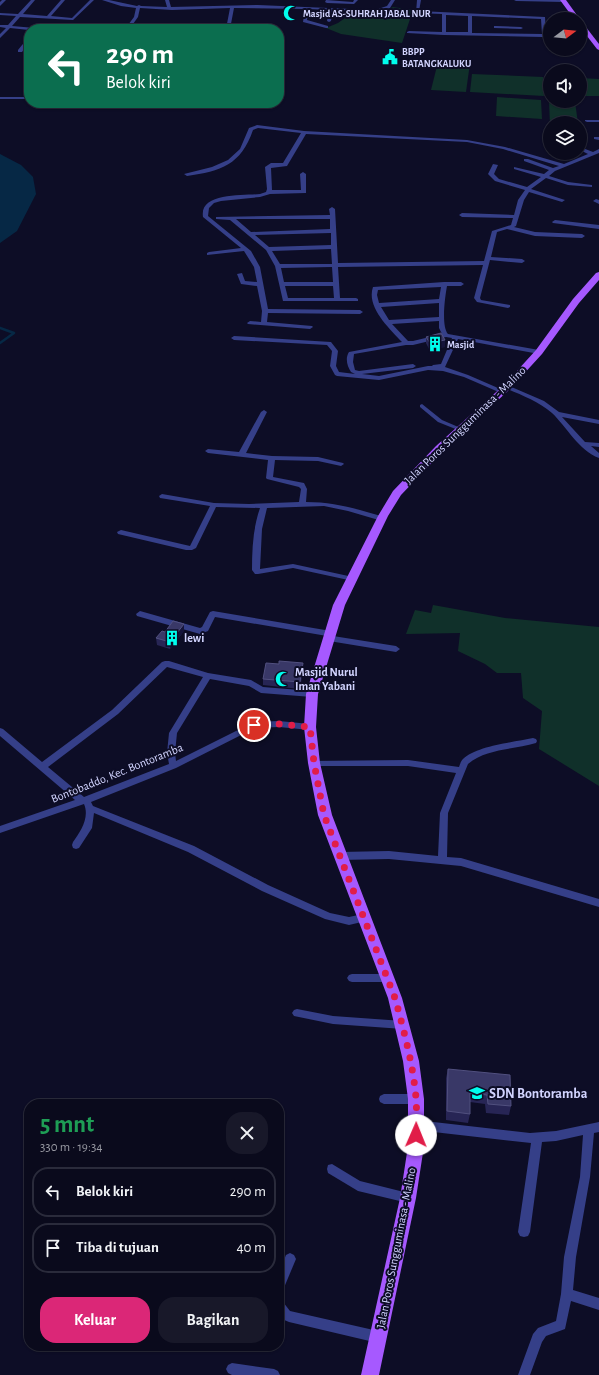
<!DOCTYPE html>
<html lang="id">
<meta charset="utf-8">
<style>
body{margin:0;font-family:"Alegreya Sans",sans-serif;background:#181829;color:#f1f3f6;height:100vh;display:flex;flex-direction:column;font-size:15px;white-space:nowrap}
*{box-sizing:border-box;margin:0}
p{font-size:13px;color:#999aa3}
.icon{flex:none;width:22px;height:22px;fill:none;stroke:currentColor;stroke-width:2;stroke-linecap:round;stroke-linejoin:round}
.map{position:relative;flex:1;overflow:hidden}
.side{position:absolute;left:24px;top:1099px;width:260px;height:252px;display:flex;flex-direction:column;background:#0a0a1c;border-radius:16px;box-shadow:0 1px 3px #0004,0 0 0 1px #2a2b3b}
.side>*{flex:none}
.guide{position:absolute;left:24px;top:24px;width:260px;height:84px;border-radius:16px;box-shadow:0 1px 3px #0004,0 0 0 1px #2a2b3b;background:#0b6e4f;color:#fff;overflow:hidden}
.needle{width:26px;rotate:74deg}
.tools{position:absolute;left:543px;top:12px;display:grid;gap:8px}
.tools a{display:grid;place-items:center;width:44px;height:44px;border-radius:50%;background:#0a0a1c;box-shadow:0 1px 3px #0004,0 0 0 1px #2a2b3b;font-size:20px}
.pin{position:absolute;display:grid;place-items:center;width:34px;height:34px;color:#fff;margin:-17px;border:2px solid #fff;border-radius:50%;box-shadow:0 1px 4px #0007}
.me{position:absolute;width:44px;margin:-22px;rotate:1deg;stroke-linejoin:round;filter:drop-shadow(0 0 3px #0008)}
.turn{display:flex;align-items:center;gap:14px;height:84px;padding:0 16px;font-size:18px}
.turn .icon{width:52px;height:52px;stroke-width:2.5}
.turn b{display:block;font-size:28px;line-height:34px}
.round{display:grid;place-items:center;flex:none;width:42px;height:42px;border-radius:16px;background:#181829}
.head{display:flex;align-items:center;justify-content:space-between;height:68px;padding:0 16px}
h1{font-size:24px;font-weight:700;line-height:30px;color:#1e9e55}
.cta{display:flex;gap:8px;margin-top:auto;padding:8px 16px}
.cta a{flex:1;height:46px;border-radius:16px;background:#db2777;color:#fff;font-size:16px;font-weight:700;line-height:46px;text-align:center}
.cta a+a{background:#181829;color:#f1f3f6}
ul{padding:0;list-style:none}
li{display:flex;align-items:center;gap:12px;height:50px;margin:0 8px 6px;padding:0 8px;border:2px solid #2a2b3b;border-radius:16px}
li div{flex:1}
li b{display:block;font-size:15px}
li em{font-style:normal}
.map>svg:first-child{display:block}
</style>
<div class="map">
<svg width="599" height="1375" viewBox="0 0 599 1375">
<rect width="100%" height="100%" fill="#0d0d26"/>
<g fill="#10302a">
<polygon points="393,7 413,10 402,43 341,34 326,28 338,23 355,11 383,11"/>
<polygon points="438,62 470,63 466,92 431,90"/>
<polygon points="472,74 543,77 544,96 470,92"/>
<polygon points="580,78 599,79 599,96 580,96"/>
<polygon points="497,97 541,100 542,119 496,116"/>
<polygon points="549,100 575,102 578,123 550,123 550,126"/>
<polygon points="433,605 505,618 599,627 599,786 539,749 542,711 523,698 521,673 497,673 485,664 458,651 460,633 406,634 415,610 431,613"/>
</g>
<polygon fill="#062845" points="0,154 21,165 33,177 36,194 17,231 0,243"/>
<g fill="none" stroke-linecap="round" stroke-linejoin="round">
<polyline stroke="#062845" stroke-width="2.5" points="0,328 14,333 0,343"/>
<g fill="#353f88" fill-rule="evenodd">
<polygon points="2,0 6,0 0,6 0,2"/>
<polygon points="31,0 35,0 23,14 47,16 61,0 65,0 51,16 72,18 90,0 94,0 73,20 20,17 12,26 35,28 37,29 29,30 10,28 0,38 0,34 6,28 0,27 0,25 8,25 16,16 0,15 0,13 18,14"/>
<polygon points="102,0 109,0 137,6 139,5 141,6 167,7 165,0 169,0 171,7 258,5 375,10 387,6 391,0 395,0 390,8 375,12 333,10 331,21 329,22 327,21 329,10 309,9 307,20 328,26 328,28 326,28 303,22 305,9 234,8 230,29 226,29 230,8 172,10 140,8 138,17 133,24 156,29 131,26 129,29 125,29 134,17 136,8 121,6"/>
<polygon points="326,0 353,2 354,0 358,0 354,4 327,3 325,2"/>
<path d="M 417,0 L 421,0 L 419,11 L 545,17 L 546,34 L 543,37 L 444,35 L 407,33 L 407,32 L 409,31 L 442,32 L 442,14 L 416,13 ZM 446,15 L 468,16 L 468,32 L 446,32 ZM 472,16 L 541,19 L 542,34 L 472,33 Z"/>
<polygon points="514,0 565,0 566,1 564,2 516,1"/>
<polygon points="496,26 521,27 523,28 521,29 494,28 494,26"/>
<polygon points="27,39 29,39 29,43 22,52 18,52 18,50"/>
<rect x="0" y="97" width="29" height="2"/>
<polygon points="585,120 599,120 599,122 587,122 585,121"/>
<path d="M 257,125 L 304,131 L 467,140 L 505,147 L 564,164 L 588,154 L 580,150 L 580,147 L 593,152 L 599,149 L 599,153 L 555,171 L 549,176 L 568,182 L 592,185 L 592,187 L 568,185 L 546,178 L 531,189 L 565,200 L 562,202 L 529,192 L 524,200 L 516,226 L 514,227 L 535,232 L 582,234 L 585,236 L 582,238 L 535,236 L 507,229 L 497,232 L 491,257 L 522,259 L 525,261 L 522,263 L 490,260 L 480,298 L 481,300 L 510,305 L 510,307 L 508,308 L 477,302 L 474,298 L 483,265 L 338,267 L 340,298 L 356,298 L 358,299 L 358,301 L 283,301 L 275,266 L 266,250 L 230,220 L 216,219 L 216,217 L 330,215 L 329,209 L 332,207 L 335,209 L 338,263 L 484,261 L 492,231 L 511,225 L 513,218 L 462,217 L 459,215 L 462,213 L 514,215 L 518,200 L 525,190 L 495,181 L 488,174 L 493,164 L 498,165 L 494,174 L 499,179 L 527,187 L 541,177 L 514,169 L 514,167 L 544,174 L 549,170 L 524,161 L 524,159 L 528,159 L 553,168 L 559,166 L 503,149 L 467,142 L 306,134 L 287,166 L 271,168 L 272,190 L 301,190 L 300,174 L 303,172 L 306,174 L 306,193 L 270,194 L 260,197 L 221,201 L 214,203 L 209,208 L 208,216 L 251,251 L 260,267 L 268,309 L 360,310 L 363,312 L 360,314 L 268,313 L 267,322 L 312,326 L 313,327 L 310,329 L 248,324 L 247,323 L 250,321 L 261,322 L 262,311 L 257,286 L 241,284 L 237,274 L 242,273 L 245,281 L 257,282 L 254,267 L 244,251 L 207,255 L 207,253 L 209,252 L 241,248 L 203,217 C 199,192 244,196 260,194 L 266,192 L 267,189 L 265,167 L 271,163 L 283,163 L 301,133 L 258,128 L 253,130 C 241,165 221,171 187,176 L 184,174 L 212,167 L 228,160 L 240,149 L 249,128 ZM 236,219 L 330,219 L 330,229 L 251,232 ZM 331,233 L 331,245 L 269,247 L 255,235 ZM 331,249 L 332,264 L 280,264 L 272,251 ZM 332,267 L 333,282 L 284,282 L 281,268 ZM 285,286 L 333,286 L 334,298 L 288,298 Z"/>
<polygon points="594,137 599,137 599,140 594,139"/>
<polygon points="596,199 599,200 599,204 593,201"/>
<polygon points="555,220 599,225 599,229 553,223 552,222"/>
<path d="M 444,282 L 461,282 L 464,284 L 461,286 L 447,286 C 445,297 441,326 448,334 L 539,350 L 542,352 L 539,354 L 458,339 L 445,367 L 468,375 L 505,391 L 505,393 L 501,393 L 464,377 L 443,371 L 428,370 L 379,380 L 337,376 L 335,375 L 330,366 L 332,351 L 327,345 L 234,340 L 231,338 L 234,336 L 331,342 L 338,351 L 336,366 L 339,372 L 355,374 L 351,372 C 347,366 345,358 349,352 L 402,342 C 389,328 366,307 373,287 ZM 441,287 L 439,299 L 379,303 L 377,295 L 378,290 ZM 439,303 L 439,317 L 389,320 L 381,307 ZM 439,321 L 439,328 L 442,334 L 413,341 L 408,341 L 392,324 ZM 446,337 L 452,338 L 441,364 L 433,365 L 432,366 L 428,366 L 379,376 L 362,374 L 413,368 L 416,366 L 413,364 L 359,371 L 355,370 L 353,362 L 354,354 L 406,345 L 413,345 Z"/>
<path d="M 507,385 L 544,401 L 559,412 L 599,420 L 599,424 L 562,417 L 585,442 L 599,443 L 599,447 L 591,446 L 599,453 L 599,458 C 579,451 566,426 552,413 C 538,401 521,395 505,388 L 505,386 Z"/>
<polygon points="422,404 442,420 463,429 460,431 458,430 438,422 420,407 420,405"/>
<path d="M 264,410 L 267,412 L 246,453 L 272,456 L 318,457 L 343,463 L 344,464 L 341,466 L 318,461 L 275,460 L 273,477 L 304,483 L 307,489 L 306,502 C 335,502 357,509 384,517 L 386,519 L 382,521 L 348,511 L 324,506 L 267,508 L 262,529 L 260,569 L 293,564 L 353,577 L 356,577 L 357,579 L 356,581 L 353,581 L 293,568 L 258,574 L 255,574 L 252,570 C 252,549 253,528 260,508 L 216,507 L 196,548 L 192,550 L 186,550 L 118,534 L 117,532 L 121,530 L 190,546 L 210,506 L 160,498 L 159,496 L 162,494 L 214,503 L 249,504 L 299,502 L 301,489 L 299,487 L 267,479 L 266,478 L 268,460 L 208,453 L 205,451 L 208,449 L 239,452 L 261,412 Z"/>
<polygon points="140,611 200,628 202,627 210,612 213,611 331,631 335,634 333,636 396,646 400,649 396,652 329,641 325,638 327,636 215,617 208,631 200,634 137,616 136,614"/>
<path d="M 165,661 L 169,661 L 208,673 L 251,680 L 263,687 L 312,691 L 316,694 L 312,697 L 261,693 L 249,686 L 210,679 L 177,733 L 175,753 L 176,761 L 254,722 L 279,721 L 310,724 L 313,725 L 314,727 L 313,729 L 310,730 L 279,727 L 255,728 L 176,768 L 91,802 L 93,806 L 194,846 L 268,885 L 330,913 L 349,917 L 363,914 L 366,915 L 368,918 L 366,921 L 349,925 L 325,919 L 262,891 L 188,852 L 94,813 L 92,828 L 79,848 L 76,849 L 73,848 L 72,845 L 73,842 C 80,832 90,818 84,804 L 0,833 L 0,826 L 75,800 L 0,736 L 0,728 L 3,729 L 42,762 L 112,710 L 162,662 ZM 167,667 L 203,677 L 169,733 L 167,753 L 169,764 L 84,797 L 48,767 L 118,714 Z"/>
<path d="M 533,738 L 536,739 L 537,741 L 536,743 C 514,750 487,748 468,764 L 448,813 L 447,857 L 461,858 L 599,899 L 599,907 L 461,866 L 389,859 L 340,860 L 337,859 L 336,856 L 337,853 L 340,852 L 389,851 L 438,856 L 440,813 L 456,773 L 408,766 L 314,766 L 311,765 L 310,763 L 311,761 L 408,760 L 459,767 C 460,764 461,761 463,759 C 476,746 515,742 533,738 Z"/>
<polygon points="352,974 387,974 390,975 392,978 390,981 387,982 352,982 349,981 347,978 349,975"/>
<polygon points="297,1009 333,1016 403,1021 406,1022 408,1025 406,1028 403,1029 333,1024 294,1016 292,1013 294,1010"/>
<polygon points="384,1094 416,1094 420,1096 421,1099 420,1102 416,1104 384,1104 380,1102 379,1099 380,1096"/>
<polygon points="416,1120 530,1133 556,1131 599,1122 599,1132 594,1133 590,1177 576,1257 573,1290 599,1298 599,1310 571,1301 565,1329 546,1336 542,1342 530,1375 518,1375 533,1334 538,1328 556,1321 561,1294 564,1257 580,1177 583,1135 556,1141 542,1142 530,1232 528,1236 524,1237 520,1236 518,1232 531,1143 416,1130 412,1128 411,1125 412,1122"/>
<polygon points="332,1164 360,1181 412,1194 413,1198 412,1202 408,1203 358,1191 328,1173 327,1169 328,1165"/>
<polygon points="290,1253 294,1255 296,1259 283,1290 279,1292 279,1272 286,1255"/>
<path d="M 279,1300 L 283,1302 L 290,1311 L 378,1331 L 382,1333 L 384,1337 L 382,1341 L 378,1343 L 289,1322 C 276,1317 279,1313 279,1300 Z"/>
<polygon points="232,1363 274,1369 278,1371 280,1375 232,1375 228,1373 226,1369 228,1365"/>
</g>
<g fill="#a659ff" fill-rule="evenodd">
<polygon points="560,0 566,0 579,18 580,19 574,19"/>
<polygon points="580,21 582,22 599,44 599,50 597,49 580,27"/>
<polygon points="599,272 599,280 579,303 542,354 510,389 444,450 401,495 388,516 345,605 318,694 316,727 320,763 332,815 402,998 419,1061 424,1099 424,1146 416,1198 379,1375 361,1375 400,1198 408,1146 408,1099 403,1061 388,998 318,815 308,763 304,727 306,694 333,605 378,516 393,491 436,446 504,385 536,350 573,299 596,273"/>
</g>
</g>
<g fill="#272555">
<polygon points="426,337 445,347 429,349 426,343"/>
<polygon points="184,624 184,631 170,649 157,645 156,638 165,632"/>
<polygon points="303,670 300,689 263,685 263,679"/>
<polygon points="448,1069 511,1106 509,1115 486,1113 485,1104 470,1102 470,1114 468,1123 446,1120 446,1078"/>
</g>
<g fill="#15143a">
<polygon points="445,340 445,347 429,349 430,343"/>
<polygon points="184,624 184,631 170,649 170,642"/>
<polygon points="303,663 303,670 300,689 300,682"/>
</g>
<g fill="#393867" stroke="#51507f">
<polygon points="441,333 445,340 430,343 426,337"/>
<polygon points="173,621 184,624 170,642 156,638 162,631 165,632"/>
<polygon points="279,661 303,663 300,682 263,679 266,663 279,664"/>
<polygon points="448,1069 510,1075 511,1106 488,1104 487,1095 470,1093 470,1114 447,1111"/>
</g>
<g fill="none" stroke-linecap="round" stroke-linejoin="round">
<path stroke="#e11d48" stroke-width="7" stroke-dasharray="0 12.6" d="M 254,725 L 279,724 L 310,727 L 314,763 L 324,815 L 395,998 C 404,1031 413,1064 416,1098 C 417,1110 416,1123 416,1135"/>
</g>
<defs>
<symbol id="mosque-bare" viewBox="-9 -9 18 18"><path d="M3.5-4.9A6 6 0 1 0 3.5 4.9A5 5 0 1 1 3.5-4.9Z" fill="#00fded" stroke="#0d0d26" stroke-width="2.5" paint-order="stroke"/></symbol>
<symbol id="civic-bare" viewBox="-9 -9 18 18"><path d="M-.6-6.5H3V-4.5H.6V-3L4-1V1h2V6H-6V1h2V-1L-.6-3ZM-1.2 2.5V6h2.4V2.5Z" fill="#00fded" stroke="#0d0d26" stroke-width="2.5" paint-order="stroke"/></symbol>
<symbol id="building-bare" viewBox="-9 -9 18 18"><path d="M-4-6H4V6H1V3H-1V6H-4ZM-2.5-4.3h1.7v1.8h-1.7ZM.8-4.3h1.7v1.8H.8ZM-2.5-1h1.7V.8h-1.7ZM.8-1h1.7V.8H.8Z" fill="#00fded" stroke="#0d0d26" stroke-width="2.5" paint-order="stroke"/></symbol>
<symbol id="school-bare" viewBox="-9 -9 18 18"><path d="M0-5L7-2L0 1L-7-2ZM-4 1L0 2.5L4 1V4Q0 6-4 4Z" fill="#00fded" stroke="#0d0d26" stroke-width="2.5" paint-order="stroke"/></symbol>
</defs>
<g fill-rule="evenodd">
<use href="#mosque-bare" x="280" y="2" width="22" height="22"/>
<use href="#civic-bare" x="379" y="46" width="22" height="22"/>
<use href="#building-bare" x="424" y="333" width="22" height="22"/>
<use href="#building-bare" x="161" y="627" width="22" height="22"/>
<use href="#mosque-bare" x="272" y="668" width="22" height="22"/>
<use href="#school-bare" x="466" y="1082" width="22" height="22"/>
</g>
<g text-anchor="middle" stroke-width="4" stroke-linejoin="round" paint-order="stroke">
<g font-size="10" font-weight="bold" fill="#d2d4ff" stroke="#0d0d26" text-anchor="start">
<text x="303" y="17">Masjid AS-SUHRAH JABAL NUR</text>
<text x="402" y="55">BBPP<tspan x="402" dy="12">BATANGKALUKU</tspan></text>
<text x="447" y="348">Masjid</text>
</g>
<g font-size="12" fill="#d2d4ff" stroke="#0d0d26">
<text transform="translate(465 425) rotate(-44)" y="4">Jalan Poros Sungguminasa - Malino</text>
<text transform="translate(117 773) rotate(-22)" y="4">Bontobaddo, Kec. Bontoramba</text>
<text transform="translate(396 1248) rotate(-79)" y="4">Jalan Poros Sungguminasa - Malino</text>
</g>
<g font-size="12" font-weight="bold" fill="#d2d4ff" stroke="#0d0d26" text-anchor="start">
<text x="184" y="642">lewi</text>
<text x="295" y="676">Masjid Nurul<tspan x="295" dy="14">Iman Yabani</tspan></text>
</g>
<g font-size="14" font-weight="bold" fill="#d2d4ff" stroke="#0d0d26" text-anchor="start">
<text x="489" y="1098">SDN Bontoramba</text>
</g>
</g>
</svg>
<div class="tools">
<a><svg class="needle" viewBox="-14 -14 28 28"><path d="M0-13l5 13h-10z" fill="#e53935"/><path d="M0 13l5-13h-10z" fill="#999aa3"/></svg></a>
<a><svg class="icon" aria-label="sound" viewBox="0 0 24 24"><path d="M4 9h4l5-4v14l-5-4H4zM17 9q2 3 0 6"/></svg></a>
<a><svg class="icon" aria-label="layers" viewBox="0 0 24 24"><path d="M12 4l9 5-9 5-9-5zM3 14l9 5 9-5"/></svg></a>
</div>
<div class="pin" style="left:254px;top:725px;background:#d93025"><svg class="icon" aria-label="arrive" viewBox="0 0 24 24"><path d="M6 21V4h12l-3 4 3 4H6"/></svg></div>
<svg class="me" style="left:416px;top:1135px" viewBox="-20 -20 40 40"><circle r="19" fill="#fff"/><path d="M0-13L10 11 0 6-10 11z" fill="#e11d48"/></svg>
<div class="guide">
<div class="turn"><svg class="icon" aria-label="left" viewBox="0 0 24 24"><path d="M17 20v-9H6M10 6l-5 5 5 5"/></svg><div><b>290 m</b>Belok kiri</div></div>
</div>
<section class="side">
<div class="head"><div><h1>5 mnt</h1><p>330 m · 19:34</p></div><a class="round"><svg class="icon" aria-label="close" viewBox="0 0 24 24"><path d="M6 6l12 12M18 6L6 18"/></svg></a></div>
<ul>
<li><svg class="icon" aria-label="left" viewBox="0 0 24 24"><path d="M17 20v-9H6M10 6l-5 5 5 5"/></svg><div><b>Belok kiri</b></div><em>290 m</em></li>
<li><svg class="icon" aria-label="arrive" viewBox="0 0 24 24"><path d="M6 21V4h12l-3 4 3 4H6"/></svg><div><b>Tiba di tujuan</b></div><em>40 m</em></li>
</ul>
<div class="cta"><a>Keluar</a><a>Bagikan</a></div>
</section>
</div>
